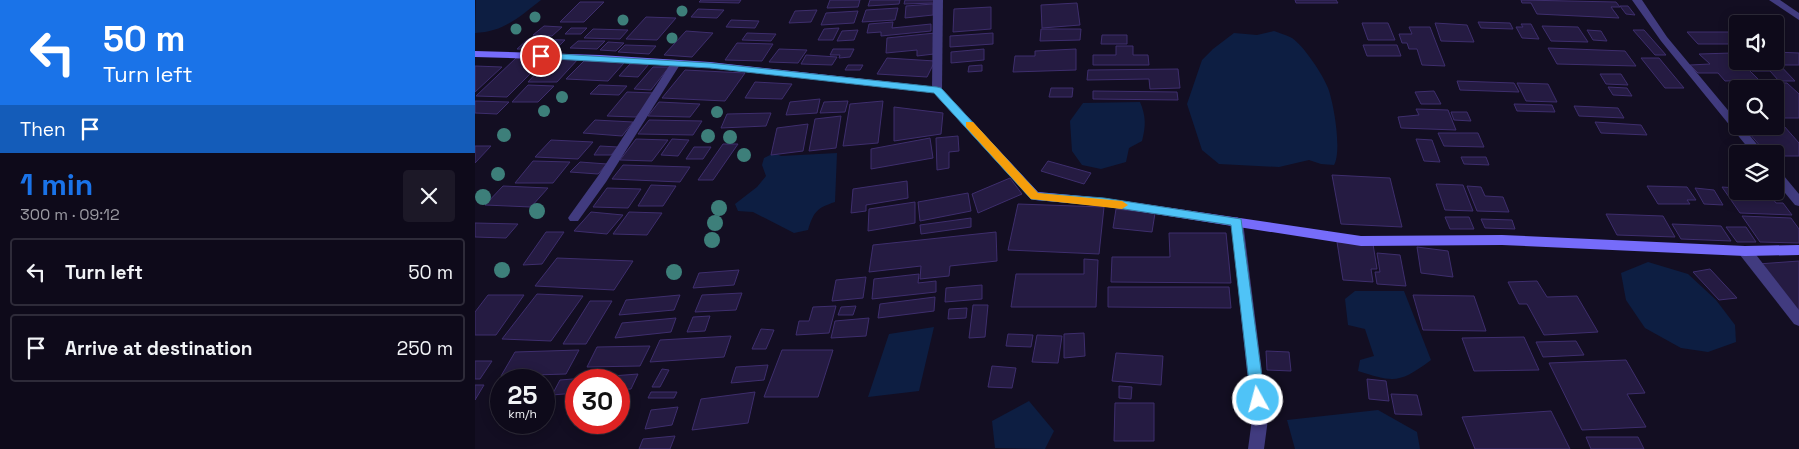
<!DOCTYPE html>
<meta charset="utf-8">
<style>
body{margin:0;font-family:"Space Grotesk",sans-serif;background:#1c1827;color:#f1f3f6;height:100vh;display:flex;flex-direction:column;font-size:19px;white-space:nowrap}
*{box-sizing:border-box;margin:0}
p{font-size:16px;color:#9b9aa2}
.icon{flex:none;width:28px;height:28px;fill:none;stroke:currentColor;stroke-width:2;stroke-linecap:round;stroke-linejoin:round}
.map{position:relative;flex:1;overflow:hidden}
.drawer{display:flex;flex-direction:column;background:#0e0a1a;width:475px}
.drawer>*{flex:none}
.banner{background:#1a73e8;color:#fff;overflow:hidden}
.controls{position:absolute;left:1254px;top:15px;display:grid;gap:10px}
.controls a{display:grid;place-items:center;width:55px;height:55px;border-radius:5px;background:#0e0a1a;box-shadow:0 2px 12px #0003,0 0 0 1px #2e2b39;font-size:25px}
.speed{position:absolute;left:15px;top:369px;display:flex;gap:10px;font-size:25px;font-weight:700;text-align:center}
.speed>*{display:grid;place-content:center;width:65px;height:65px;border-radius:50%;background:#0e0a1a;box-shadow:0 2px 12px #0003,0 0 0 1px #2e2b39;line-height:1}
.speed small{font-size:12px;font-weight:400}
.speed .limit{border:8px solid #d22;background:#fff;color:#111}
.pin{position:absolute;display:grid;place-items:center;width:42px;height:42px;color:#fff;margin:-21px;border:2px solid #fff;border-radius:50%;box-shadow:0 1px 5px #0007}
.me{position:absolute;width:55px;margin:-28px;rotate:353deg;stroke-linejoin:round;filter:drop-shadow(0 0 4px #0008)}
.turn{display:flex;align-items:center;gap:18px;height:105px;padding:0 20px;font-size:22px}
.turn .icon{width:65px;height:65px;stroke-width:2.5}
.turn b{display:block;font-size:35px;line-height:42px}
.then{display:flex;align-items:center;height:48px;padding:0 20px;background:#0003;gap:10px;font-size:19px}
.round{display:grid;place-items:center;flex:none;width:52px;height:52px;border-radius:5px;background:#1c1827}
.headline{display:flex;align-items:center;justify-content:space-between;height:85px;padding:0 20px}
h1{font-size:30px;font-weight:800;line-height:38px;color:#1a73e8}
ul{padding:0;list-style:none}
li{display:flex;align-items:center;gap:15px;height:68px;margin:0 10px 8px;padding:0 10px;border:2px solid #2e2b39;border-radius:5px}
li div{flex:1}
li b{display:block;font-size:19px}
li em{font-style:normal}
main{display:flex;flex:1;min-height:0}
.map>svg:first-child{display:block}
</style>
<main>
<section class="drawer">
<div class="banner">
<div class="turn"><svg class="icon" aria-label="left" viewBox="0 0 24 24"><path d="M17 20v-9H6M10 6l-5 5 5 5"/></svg><div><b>50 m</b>Turn left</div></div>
<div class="then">Then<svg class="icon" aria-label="arrive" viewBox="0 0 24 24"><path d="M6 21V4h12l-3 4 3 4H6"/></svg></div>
</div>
<div class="headline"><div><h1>1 min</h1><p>300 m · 09:12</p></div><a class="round"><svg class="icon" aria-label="close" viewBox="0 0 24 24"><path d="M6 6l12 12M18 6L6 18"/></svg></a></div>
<ul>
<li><svg class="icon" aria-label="left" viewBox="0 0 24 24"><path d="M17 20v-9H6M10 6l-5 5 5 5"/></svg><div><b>Turn left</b></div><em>50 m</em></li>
<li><svg class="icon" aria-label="arrive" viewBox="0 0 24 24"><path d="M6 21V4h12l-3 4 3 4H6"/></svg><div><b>Arrive at destination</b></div><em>250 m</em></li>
</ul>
</section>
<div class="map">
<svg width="1324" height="449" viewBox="0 0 1324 449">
<rect width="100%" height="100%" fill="#130e22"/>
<g fill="#0d1e42">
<path d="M 1,0 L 66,0 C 44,17 29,32 0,33 Z"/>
<path d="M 799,31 C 804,33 812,35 817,38 C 829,46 848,75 853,88 C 859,104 867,151 859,165 L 846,164 L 834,160 L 804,167 L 744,164 L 727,150 L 712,104 L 727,60 L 738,49 L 759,33 L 782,35 Z"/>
<path d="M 665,102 C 671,116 671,126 667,141 L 654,148 L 651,162 L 626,169 L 607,165 L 597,151 L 595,121 L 608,103 Z"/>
<path d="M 299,153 L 306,156 L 362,153 L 360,202 C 342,208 339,211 333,230 L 319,233 L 278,212 L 263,211 L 260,204 L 282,187 L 291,176 L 287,165 L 289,158 Z"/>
<polygon points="1173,262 1213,274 1241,300 1260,325 1261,342 1233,352 1206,348 1170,328 1151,300 1146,273"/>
<path d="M 880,291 L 929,291 L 956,360 C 925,383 920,383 883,371 L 885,360 L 899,356 L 890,329 L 873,325 L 870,299 Z"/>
<polygon points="459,327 444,391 393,397 414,334"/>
<polygon points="554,401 579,431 570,449 520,448 517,421"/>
<polygon points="903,410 942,432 945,449 820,449 812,420"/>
</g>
<g fill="#251b42" stroke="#3e2e6d">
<polygon points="226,0 266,0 264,3 224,2"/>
<polygon points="355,0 385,0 383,7 352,8"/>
<polygon points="395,0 425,0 424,4 393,6"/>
<polygon points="430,0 461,0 460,3 429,4"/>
<polygon points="820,0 861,0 863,3 821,3"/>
<polygon points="1046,0 1141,2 1145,7 1136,7 1144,18 1062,14 1056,3 1047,3"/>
<polygon points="105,2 129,2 109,22 85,22"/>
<polygon points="602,3 605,25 567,28 566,5"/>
<polygon points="458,4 458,15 430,18 431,6"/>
<polygon points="1145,6 1153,6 1160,15 1151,14"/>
<polygon points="516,7 516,29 478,32 479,9"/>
<polygon points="423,8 420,20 387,22 391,10"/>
<polygon points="223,9 249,10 242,18 216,17"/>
<polygon points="342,10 336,22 314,23 320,11"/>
<polygon points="383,11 379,23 346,25 351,13"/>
<polygon points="171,17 201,18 182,40 151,39"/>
<polygon points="256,20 284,21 280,28 251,27"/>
<polygon points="418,22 417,28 456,24 456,31 406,36 406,32 392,33 394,24"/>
<polygon points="1003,22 1035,23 1038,29 1006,28"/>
<polygon points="887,23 913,23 920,40 893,40"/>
<polygon points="960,23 992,25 999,42 966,41"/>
<polygon points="1046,24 1056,24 1064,39 1047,38 1041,27 1048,27"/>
<polygon points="69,26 87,27 77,36 58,35"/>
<polygon points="1067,26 1103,27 1113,42 1076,41"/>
<polygon points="934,27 955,27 970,66 947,65 942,49 934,49 932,43 927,43 924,34 937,34"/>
<polygon points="96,28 112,28 106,34 90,34"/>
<polygon points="364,28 358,40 343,40 349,29"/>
<polygon points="118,29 153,30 145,39 109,38"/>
<polygon points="566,29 606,29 605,40 565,41"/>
<polygon points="383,30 379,40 362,41 367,31"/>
<polygon points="1112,30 1126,31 1132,41 1118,40"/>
<polygon points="1158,30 1169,30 1191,55 1180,55"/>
<polygon points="211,31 238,33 217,57 189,55"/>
<polygon points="1212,32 1262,32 1262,44 1223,44"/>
<polygon points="272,33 301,34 296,41 267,40"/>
<polygon points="460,33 459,54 442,56 442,50 411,53 412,38"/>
<polygon points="518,33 518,44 475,47 475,36"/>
<polygon points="627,35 652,35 652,44 626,44"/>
<polygon points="53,39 90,40 80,50 42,49"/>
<polygon points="103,41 130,41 122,49 95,48"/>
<polygon points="133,42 149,43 141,51 125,50"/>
<polygon points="262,43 298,44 287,61 250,60"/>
<polygon points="150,45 181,46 174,54 143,52"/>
<polygon points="888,45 922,45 926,56 892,56"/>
<polygon points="641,46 658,46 658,55 673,55 674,65 618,65 618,55 641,55"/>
<polygon points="1073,48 1150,51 1161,66 1082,64"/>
<polygon points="304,49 332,50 323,63 294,62"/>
<polygon points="358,49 379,49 375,57 364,58 365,55 355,55"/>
<polygon points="509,49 509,60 476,63 476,52"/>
<polygon points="601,49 601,70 538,72 540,56 560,56 560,51"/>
<polygon points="1300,52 1324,53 1324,65 1309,65 1300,55"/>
<polygon points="1257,53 1262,61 1265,61 1284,80 1250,81 1243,73 1223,73 1215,65 1235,64 1224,54"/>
<polygon points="331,55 362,57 357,65 326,64"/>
<polygon points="41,58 70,59 32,97 1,96"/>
<polygon points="75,58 104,58 82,82 53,82"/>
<polygon points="412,58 460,61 452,77 402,74"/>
<polygon points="1166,58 1184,58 1209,88 1190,88"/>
<polygon points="1300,60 1320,81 1304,81 1295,71 1277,71 1268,61"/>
<polygon points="109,61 149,63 133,81 91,79"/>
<polygon points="155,64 174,64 163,77 144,76"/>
<polygon points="373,65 388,65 385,70 370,70"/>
<polygon points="507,65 507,71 493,72 494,66"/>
<polygon points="0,66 27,67 0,92"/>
<polygon points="178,67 194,67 176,90 159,89"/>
<polygon points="703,69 705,88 675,89 674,79 612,80 613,70"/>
<polygon points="210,70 270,73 250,101 187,98"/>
<polygon points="1125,74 1146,74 1153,85 1131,84"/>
<polygon points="982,81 1039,83 1044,92 985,90"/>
<polygon points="280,82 317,84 307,99 270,98"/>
<polygon points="1042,83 1073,84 1082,102 1051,101"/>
<polygon points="1289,83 1312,83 1324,94 1324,118 1304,118 1300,114 1300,89 1275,88 1294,88"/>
<polygon points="53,85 79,86 63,102 37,102"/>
<polygon points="124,85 152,86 144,95 115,94"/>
<polygon points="1133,87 1152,88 1157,96 1138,95"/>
<polygon points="576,88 598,88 597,97 574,97"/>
<polygon points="618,91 702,92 703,100 618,99"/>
<polygon points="959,91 966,104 946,104 940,92"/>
<polygon points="152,92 180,93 161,117 132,116"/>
<polygon points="345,99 342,113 311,115 315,102"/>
<polygon points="0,101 34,102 22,114 0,113"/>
<polygon points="373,101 370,112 345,113 349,102"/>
<polygon points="408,101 403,143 368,146 375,104"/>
<polygon points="184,102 225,104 215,117 173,116"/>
<polygon points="1039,104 1077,105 1080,112 1042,111"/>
<polygon points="1099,106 1143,108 1149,118 1104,116"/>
<polygon points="419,107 468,113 466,134 419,141"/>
<polygon points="941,109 973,110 981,130 926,128 923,117 944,115"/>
<polygon points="976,112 992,112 996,121 979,120"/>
<polygon points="296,113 291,126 246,128 252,114"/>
<polygon points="366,116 361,148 334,151 340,119"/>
<polygon points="120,120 158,122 147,136 108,133"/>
<polygon points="174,120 227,121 218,135 163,134"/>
<polygon points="1120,122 1166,125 1172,135 1126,133"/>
<polygon points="333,124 328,151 296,155 302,128"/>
<polygon points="1268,126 1309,126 1324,143 1324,156 1300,156 1300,154 1292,154"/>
<polygon points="963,133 1003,133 1009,147 969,146"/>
<polygon points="483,136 484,151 474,152 474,168 462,170 461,138"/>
<polygon points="455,138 458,158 396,169 396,149"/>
<polygon points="161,139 193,140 177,161 145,160"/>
<polygon points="197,139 214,140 203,156 186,155"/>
<polygon points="941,139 957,140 965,162 949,161"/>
<polygon points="76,140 118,142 103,159 60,157"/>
<polygon points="248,144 263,144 238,180 223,180"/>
<polygon points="0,146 16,146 0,163"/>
<polygon points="125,146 143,147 136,155 119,155"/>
<polygon points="219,147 236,147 228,159 211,159"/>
<polygon points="986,157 1011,157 1014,165 989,164"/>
<polygon points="58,161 95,162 78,183 40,183"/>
<polygon points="573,161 616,173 609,184 566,171"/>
<polygon points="105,162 132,164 123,174 95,172"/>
<polygon points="148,165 215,167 205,182 137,179"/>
<polygon points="857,175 915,178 927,227 866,224"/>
<polygon points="535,178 547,194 503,213 497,194"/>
<polygon points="432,181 433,198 391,205 391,211 376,213 378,189"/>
<polygon points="961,184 988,185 998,211 970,210"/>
<polygon points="176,185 201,186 188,206 163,206"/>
<polygon points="28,186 73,188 56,207 10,205"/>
<polygon points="992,186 1006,187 1010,196 1028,197 1034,212 1002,211"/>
<polygon points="1172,186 1212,187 1221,200 1212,200 1215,204 1183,204"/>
<polygon points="1247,187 1262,188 1262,191 1292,191 1301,203 1308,203 1317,215 1265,213"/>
<polygon points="132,188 166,189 153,208 118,207"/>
<polygon points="1220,188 1239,190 1248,205 1229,204"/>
<polygon points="493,193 496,211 445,221 443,202"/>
<polygon points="440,202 440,223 393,231 394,209"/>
<polygon points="543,204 629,207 624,254 533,250"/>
<polygon points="641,209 680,213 677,232 638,228"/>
<polygon points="116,212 148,215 132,234 99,231"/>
<polygon points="154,212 187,213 172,235 138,234"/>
<polygon points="1131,214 1188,216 1200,237 1142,235"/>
<polygon points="1267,216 1316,218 1324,229 1324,243 1285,242"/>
<polygon points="970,217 994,217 999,229 975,229"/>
<polygon points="496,218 496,227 446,234 445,225"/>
<polygon points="1006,219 1037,220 1040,229 1010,228"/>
<polygon points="0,223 43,224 31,238 0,237"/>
<polygon points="1197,224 1246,226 1256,241 1206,239"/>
<polygon points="1251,227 1271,227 1281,242 1262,242"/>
<polygon points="71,232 89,232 67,264 48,265"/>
<polygon points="521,232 522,261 475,266 474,276 445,279 446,266 394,272 398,245"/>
<polygon points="694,233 751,233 756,283 636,282 637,257 695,257"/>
<polygon points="862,242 898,244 902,269 896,269 898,282 868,280"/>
<polygon points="942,247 973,251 978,277 946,273"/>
<polygon points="902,253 925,255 931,286 902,284 900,272 905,272"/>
<polygon points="82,258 158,261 139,290 60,286"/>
<polygon points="609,259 623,260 621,307 536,307 541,274 609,274"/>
<polygon points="1324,261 1324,313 1283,264"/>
<polygon points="1235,269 1262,298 1244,300 1218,272"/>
<polygon points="264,270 259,285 218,288 224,273"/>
<polygon points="444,274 443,283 461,281 461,292 397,299 399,279"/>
<polygon points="391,277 388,298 357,301 361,280"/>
<polygon points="1062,281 1072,297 1102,296 1123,332 1069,335 1052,304 1044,304 1033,282"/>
<polygon points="507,285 507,299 470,302 471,288"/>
<polygon points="633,287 754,287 756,308 633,307"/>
<polygon points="267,293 261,310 220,312 227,295"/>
<polygon points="62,294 108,296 76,341 27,339"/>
<polygon points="13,295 49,295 21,335 0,335 0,312"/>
<polygon points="205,295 199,310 144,315 151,300"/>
<polygon points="938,295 999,296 1011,331 948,330"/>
<polygon points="460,297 459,311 403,318 405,304"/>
<polygon points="115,301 137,301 111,344 88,344"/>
<polygon points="498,305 513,305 510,337 494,338"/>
<polygon points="361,306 354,333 321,335 324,321 334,321 338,307"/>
<polygon points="381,306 378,315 363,315 366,307"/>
<polygon points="492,308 491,318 473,319 474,309"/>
<polygon points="235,316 230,331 212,332 218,317"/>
<polygon points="201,318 196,332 140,338 147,323"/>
<polygon points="394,318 391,336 356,338 360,321"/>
<polygon points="286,329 299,330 291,349 277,349"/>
<polygon points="609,333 610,356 589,358 589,334"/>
<polygon points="533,334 558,335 556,347 531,346"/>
<polygon points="562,335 587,336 583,363 557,362"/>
<polygon points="256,336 249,357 175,362 185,340"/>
<polygon points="1049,337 1064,370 999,371 987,338"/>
<polygon points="1101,341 1109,355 1068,357 1061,342"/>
<polygon points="175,346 165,366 112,367 122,347"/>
<polygon points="104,350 91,374 26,376 40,352"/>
<polygon points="307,350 358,350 343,397 289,397"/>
<polygon points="791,351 814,352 816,371 792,370"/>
<polygon points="641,353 688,356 686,385 637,381"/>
<polygon points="1151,360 1170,393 1152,394 1171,427 1107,430 1074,363"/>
<polygon points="0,361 17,361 5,379 0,379"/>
<polygon points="293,365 289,380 256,383 261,367"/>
<polygon points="517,366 541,368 537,388 513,387"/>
<polygon points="187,369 194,370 185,387 177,387"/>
<polygon points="163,374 156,389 144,390 144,380 101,380 101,393 77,395 85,380"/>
<polygon points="892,379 911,381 914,401 894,399"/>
<polygon points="0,385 9,385 0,400"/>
<polygon points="644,386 657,387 656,399 644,398"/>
<polygon points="176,392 202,392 199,398 173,398"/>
<polygon points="280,392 273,423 217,430 226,399"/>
<polygon points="916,394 942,395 947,415 920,414"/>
<polygon points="640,403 679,403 679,441 639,441"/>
<polygon points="203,407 197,425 170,429 176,410"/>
<polygon points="1076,411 1095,449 1000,449 987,417"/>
<polygon points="200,436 195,449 164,449 168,439"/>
<polygon points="1111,437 1163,437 1169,449 1116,449"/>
</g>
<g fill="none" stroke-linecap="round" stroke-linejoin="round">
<g fill="#413b7f" fill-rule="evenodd">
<polygon points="458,0 468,0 467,90 462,93 457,90"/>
<polygon points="1157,0 1167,0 1192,37 1262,121 1262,126 1267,126 1290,154 1278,154 1186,41"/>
<polygon points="1294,0 1305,0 1324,13 1324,20"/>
<polygon points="201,60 206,63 131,182 103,221 95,221 93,218 95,215 123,176 196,63"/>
<polygon points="1300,169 1304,170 1324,194 1324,206 1320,205 1300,181"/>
<polygon points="762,217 768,222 793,419 789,449 773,449 777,419 756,222"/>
<polygon points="1270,246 1275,247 1324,310 1324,326 1319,324 1265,255 1264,251 1265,247"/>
</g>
<polygon fill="#766cfa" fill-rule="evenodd" points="0,51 125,55 235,62 462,87 466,88 563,192 629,198 886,236 1027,235 1270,246 1324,245 1324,255 1270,256 1027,245 886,246 629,206 560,200 556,199 459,93 235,68 125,61 0,57"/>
</g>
<g fill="#3d7f7a">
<circle cx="207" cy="11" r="5.5"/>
<circle cx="60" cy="17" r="5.5"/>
<circle cx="148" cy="20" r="5.5"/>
<circle cx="41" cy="29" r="5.5"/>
<circle cx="197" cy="38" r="5.5"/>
<circle cx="87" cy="97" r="6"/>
<circle cx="69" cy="111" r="6"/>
<circle cx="242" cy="112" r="6"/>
<circle cx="29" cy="135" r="7"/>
<circle cx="233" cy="136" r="7"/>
<circle cx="255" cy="137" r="7"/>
<circle cx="269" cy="155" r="7"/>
<circle cx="23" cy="174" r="7"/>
<circle cx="8" cy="197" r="8"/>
<circle cx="244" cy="208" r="8"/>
<circle cx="62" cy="211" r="8"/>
<circle cx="240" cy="223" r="8"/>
<circle cx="237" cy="240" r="8"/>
<circle cx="27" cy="270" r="8"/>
<circle cx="199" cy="272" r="8"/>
</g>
<polygon fill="#4fc3f7" stroke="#337fa1" points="66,53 235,63 462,87 466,88 563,193 629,198 766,219 790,400 788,404 783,406 778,404 776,400 756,225 629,206 556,199 459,93 235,68 63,58 63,54"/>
<polygon fill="#f59e0b" points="491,122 498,122 563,193 647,201 653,205 647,209 556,199 491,127"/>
</svg>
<div class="controls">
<a><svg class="icon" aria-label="sound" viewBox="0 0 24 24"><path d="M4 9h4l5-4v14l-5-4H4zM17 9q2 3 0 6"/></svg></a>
<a><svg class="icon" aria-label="search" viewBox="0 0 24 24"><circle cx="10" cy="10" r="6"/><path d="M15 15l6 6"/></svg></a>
<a><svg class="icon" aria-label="layers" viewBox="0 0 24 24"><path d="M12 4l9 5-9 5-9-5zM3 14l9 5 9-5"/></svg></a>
</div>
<div class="speed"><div>25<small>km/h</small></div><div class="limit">30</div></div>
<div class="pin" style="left:66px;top:56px;background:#d93025"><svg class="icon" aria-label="arrive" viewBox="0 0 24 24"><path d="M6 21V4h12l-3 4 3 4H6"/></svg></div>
<svg class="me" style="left:783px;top:400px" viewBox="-20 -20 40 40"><circle r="17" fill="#4fc3f7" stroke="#fff" stroke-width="3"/><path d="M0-11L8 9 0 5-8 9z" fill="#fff"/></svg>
</div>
</main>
